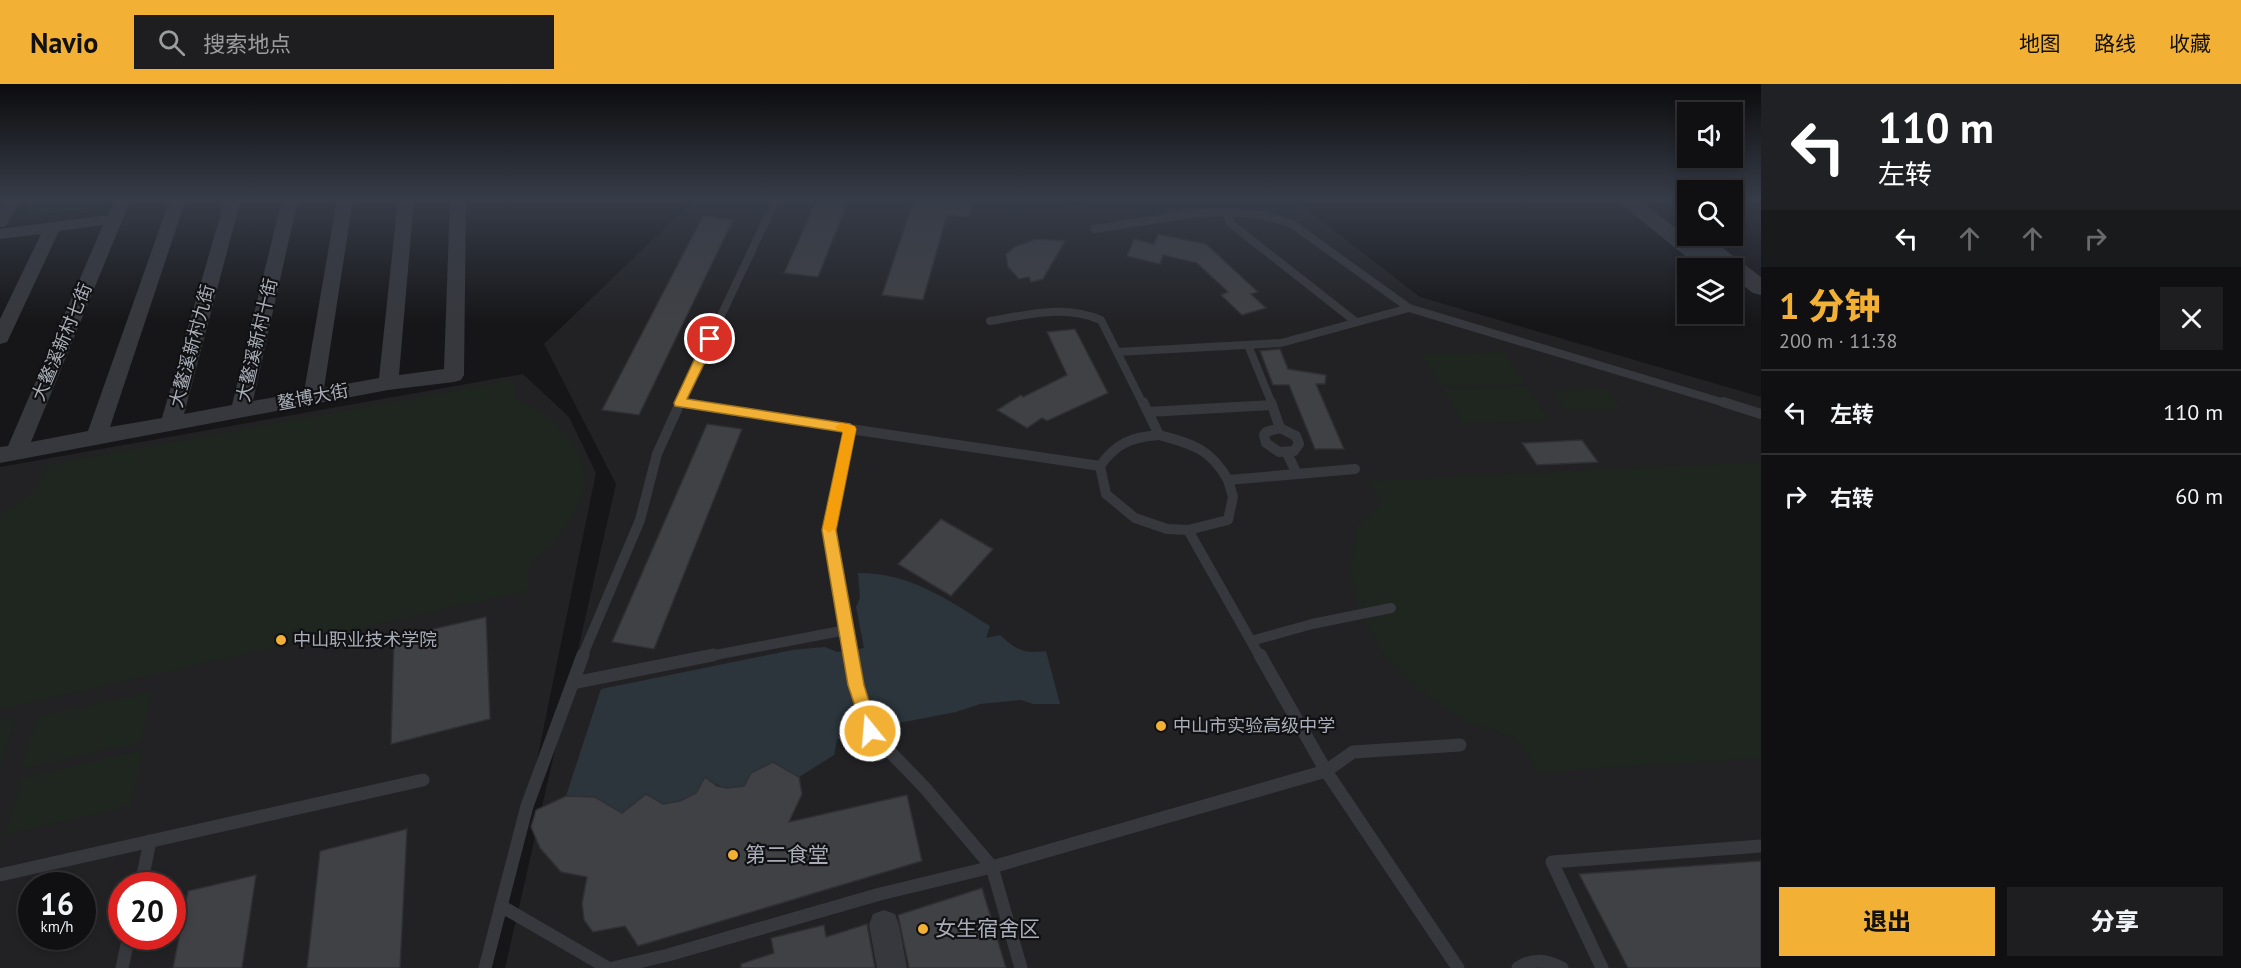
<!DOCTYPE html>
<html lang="zh">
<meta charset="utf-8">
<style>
body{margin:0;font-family:"PT Sans","Noto Sans SC",sans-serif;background:#1e1e20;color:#f1f3f6;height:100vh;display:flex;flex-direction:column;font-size:22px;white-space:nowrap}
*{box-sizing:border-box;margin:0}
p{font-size:20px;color:#9c9d9f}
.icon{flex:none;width:33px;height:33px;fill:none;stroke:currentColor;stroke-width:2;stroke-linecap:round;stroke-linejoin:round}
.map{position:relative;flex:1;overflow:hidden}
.panel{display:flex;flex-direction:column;background:#101012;width:480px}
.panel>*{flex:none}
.top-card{background:#202124;color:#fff;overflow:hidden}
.fabs{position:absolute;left:1677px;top:18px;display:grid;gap:12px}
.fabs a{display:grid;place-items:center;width:66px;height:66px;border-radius:0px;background:#101012;box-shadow:0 3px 9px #0003,0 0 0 2px #303032;font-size:30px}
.speed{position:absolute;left:18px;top:788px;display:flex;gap:12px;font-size:30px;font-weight:700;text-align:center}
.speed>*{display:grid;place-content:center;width:78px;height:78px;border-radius:50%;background:#101012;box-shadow:0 3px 9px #0003,0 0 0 2px #303032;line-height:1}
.speed small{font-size:15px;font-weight:400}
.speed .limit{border:9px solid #d22;background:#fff;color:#111}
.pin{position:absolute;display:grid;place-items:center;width:51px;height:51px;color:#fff;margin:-26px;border:3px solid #fff;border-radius:50%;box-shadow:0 2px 6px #0007}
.me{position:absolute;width:66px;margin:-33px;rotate:343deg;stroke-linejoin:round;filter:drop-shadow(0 0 4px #0008)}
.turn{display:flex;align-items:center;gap:21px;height:126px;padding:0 18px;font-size:27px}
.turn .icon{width:78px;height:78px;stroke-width:2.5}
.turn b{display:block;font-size:42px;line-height:51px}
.lanes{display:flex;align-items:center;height:57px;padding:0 18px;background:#0003;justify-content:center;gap:30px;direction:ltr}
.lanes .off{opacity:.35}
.round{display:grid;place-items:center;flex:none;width:63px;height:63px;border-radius:0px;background:#1e1e20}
.headline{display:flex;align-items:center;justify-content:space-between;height:102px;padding:0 18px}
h1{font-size:36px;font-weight:800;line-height:45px;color:#f2b134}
.primary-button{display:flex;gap:12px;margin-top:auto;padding:12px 18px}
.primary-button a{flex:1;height:69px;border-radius:0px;background:#f2b134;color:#111;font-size:24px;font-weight:800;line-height:69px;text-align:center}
.primary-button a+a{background:#1e1e20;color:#f1f3f6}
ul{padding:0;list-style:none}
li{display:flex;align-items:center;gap:18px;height:84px;padding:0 18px;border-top:2px solid #303032}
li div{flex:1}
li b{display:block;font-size:22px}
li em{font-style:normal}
header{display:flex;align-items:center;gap:36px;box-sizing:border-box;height:84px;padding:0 30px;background:#f2b134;color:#111}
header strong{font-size:28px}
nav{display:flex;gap:33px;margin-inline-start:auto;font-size:21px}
.search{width:420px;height:54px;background:#1e1e20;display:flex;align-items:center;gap:15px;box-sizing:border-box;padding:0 21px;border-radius:0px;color:#9c9d9f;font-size:22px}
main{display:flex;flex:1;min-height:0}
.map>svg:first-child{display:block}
</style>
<header>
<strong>Navio</strong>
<div class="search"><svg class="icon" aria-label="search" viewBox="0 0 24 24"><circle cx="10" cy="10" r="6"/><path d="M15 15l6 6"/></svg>搜索地点</div>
<nav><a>地图</a><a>路线</a><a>收藏</a></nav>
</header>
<main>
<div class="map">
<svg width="1761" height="884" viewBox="0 0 1761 884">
<rect width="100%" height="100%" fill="#161618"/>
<g fill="#222225" fill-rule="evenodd">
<polygon points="695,115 1056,115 1070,122 1100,115 1293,115 1420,213 1761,313 1761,884 505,884 616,400 544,260"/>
<path d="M 523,290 L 569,333 L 596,389 L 514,788 L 490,884 L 0,884 L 0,383 ZM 32,801 L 82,801 L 82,852 L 32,852 ZM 122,801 L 172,801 L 172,852 L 122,852 Z"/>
</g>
<g fill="#1e261f">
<polygon points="33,115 107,115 104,123 23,133"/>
<polygon points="1504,268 1525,300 1441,302 1422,270"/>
<path d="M 514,296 L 516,314 C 528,321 541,327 551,336 C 614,389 578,436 530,480 L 529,506 L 0,625 L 0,431 L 36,406 L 47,381 Z"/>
<polygon points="1527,302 1550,336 1463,339 1443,305"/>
<polygon points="1606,305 1620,324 1566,326 1553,307"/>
<polygon points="1761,378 1761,674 1538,688 1516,653 1468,638 1417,605 1382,568 1359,525 1350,486 1358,441 1381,419 1369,397"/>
<polygon points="152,608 141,658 21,685 37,633"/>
<polygon points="16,633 0,685 0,636"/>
<polygon points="143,666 131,721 5,751 22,694"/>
</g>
<path fill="#2c353c" d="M 858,489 C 911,489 946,515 990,542 L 986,554 L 1000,551 C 1017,566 1023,570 1046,567 L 1060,620 L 1033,620 L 1021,616 L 980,620 L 956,628 L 899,639 L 888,638 L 854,648 L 837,656 L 834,671 L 799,693 L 773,678 L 751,689 L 744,702 C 729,705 720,704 708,695 L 701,699 L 696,709 L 680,717 L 663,720 L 646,710 L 622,729 L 595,713 L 566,712 L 601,605 L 792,566 L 825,563 L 837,568 L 864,564 L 856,523 L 860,514 Z"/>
<g fill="#404145" stroke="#303034" stroke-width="1.5">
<polygon points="817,115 849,115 818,193 784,189"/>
<polygon points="914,115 974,115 969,133 947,131 923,216 882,211"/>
<polygon points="703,132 733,136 639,331 602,326"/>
<polygon points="1158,150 1206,160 1258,208 1251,210 1266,224 1242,231 1221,211 1228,208 1197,179 1163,171 1160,180 1127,172 1134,155 1154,160"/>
<polygon points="1036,155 1065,157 1043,195 1031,198 1029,193 1019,195 1008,183 1006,170 1014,163"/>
<polygon points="1075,245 1108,309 1047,337 1042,334 1027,344 997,326 1021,311 1023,313 1067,291 1047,248"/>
<polygon points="1280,265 1288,285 1326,291 1325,300 1316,300 1344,365 1315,365 1289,301 1273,301 1260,267"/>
<polygon points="707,340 742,345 654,565 612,558"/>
<polygon points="1582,356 1598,378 1537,381 1522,359"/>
<polygon points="941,435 993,465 951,512 898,480"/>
<polygon points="486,533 490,635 391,660 394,554"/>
<polygon points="773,678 799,693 802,710 789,738 907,711 922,777 638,862 625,842 593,848 584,836 582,819 587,793 561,788 540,764 531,743 536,726 566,712 595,713 622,729 646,710 663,720 680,717 696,709 705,693 717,702 727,704 744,702 751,689"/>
<polygon points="407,745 400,884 307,884 320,767"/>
<polygon points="1761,777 1761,884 1628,884 1579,790"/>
<polygon points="256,791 242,884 173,884 188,807"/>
<polygon points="982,804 1006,884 909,884 898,831"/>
<polygon points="867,840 875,884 741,884 741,880 774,869 771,854 824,841 826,853"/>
</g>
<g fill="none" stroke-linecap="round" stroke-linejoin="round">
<g stroke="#37383d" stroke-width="8">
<polyline points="1095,145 1196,129 1226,128"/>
<path d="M 990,237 C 1028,231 1064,220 1101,236 L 1143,320"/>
<polyline points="1356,238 1230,139 1226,128 1263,131 1292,140 1409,224 1728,320"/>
<polyline points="1248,261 1272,320"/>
<polyline points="1117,268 1281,259 1409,224"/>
<polyline points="686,320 680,319 776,115"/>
</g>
<g stroke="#37383d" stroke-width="10">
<polyline points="680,318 850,345"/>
<polyline points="1723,318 1761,330"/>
<polyline points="1272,321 1280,344"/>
<polyline points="1148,328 1272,321 1271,318"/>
<polygon points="1280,344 1296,352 1299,360 1294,367 1279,368 1266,359 1264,351 1266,348"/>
<path d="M 1159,351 C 1192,360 1210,364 1228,396"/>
<polyline points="1287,369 1297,390"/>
<path d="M 1100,382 C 1116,359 1132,353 1159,351 L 1143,318"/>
<polyline points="1188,446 1228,436 1233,413 1228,396 1355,385"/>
<polyline points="1251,557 1312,540 1391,524"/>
<polyline points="582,573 640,436 657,370 680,319"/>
<polyline points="705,573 846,546"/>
<polyline points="851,573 829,446 850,345 1100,382 1106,410 1135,434 1167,445 1188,446 1260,573"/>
</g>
<g stroke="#37383d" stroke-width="13">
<polyline points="1260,571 1326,687 1458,884"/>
<polyline points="573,599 713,571"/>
<polyline points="0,791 423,696"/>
<polyline points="141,801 150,757"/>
<polyline points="501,822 527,722 583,571"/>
<polyline points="122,884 129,852"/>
<polyline points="485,884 501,822 608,884"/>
<polyline points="613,884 668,871 880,810 992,783 925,704 870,647 856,601 851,571"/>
<polyline points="1021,884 992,783 1326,687 1353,668 1460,661"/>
<path d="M 1518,884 C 1533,874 1546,876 1562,884"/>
<polyline points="1602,884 1552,778 1761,762"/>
</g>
<g fill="#37383d" fill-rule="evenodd">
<polygon points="5,115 21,115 6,142 0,143 0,123"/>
<polygon points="115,115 131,115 31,358 88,347 170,115 186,115 110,343 162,334 225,115 241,115 184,330 232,321 282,115 298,115 253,317 304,308 337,115 353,115 324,304 379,294 398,115 414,115 399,291 444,285 450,115 466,115 464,291 461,296 454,298 388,306 0,379 0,363 8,362 103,141 59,147 9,254 7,258 0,260 0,235 41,150 0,155 0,145 108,131"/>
<polygon points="884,826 895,830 899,841 907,884 877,884 869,841 873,830"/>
</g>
<polygon fill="#37383d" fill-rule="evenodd" points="1615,115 1638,115 1694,158 1703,153 1711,155 1761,193 1761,211 1753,209 1732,193 1732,184 1700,184"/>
</g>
<linearGradient id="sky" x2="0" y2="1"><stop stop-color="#0c0c0d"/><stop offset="0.48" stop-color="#363c48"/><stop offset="1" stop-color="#363c48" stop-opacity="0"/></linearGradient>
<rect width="1761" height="239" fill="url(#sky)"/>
<polygon fill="#f2b134" stroke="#9d7322" stroke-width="1.5" points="710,252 716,255 687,315 850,340 856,345 836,446 864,601 878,647 876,652 870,655 865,652 848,601 822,446 843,348 675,322 674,319 704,255"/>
<polygon fill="#f59e0b" points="841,339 855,342 856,345 836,444 829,449 823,444 843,348 837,346 835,343"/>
<g fill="#f2b134" stroke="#111113" stroke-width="2">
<circle cx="281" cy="556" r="6"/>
<circle cx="1161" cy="642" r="6"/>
<circle cx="733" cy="771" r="6"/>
<circle cx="923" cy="845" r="6"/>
</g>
<g text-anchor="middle" stroke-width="4.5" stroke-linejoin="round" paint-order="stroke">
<g font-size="18" fill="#a8adb8" stroke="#111113">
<text transform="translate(257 256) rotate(-77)" y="6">大鳌溪新村十街</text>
<text transform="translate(62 258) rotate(-67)" y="6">大鳌溪新村七街</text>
<text transform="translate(192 262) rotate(-75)" y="6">大鳌溪新村九街</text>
<text transform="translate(313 313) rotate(-11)" y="6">鳌博大街</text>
</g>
<g font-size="18" fill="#a8adb8" stroke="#111113" text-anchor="start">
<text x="293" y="562">中山职业技术学院</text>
<text x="1173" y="648">中山市实验高级中学</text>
</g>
<g font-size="21" fill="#a8adb8" stroke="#111113" text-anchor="start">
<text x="745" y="778">第二食堂</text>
<text x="935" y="852">女生宿舍区</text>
</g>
</g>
</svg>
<div class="fabs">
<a><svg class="icon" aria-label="sound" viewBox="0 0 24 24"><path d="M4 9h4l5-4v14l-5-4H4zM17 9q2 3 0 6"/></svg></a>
<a><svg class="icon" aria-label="search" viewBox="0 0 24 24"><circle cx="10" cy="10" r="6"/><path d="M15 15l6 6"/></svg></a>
<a><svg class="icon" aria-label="layers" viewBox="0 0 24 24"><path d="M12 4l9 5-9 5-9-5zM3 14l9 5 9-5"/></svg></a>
</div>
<div class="speed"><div>16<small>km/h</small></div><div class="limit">20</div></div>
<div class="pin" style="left:710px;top:255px;background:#d93025"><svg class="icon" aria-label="arrive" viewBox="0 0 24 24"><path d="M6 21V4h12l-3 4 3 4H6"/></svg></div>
<svg class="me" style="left:870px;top:647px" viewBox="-20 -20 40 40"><circle r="17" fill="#f2b134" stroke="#fff" stroke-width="3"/><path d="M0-11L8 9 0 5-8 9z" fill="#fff"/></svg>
</div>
<section class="panel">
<div class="top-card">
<div class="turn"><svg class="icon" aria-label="left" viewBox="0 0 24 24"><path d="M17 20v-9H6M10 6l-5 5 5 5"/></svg><div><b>110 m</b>左转</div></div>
<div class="lanes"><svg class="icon" aria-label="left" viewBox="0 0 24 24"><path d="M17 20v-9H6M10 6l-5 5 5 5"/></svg><svg class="icon off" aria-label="ahead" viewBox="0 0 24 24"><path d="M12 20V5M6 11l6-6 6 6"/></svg><svg class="icon off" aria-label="ahead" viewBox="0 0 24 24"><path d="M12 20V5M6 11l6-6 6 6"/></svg><svg class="icon off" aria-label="right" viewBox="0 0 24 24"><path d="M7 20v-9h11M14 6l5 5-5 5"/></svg></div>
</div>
<div class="headline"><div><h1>1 分钟</h1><p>200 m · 11:38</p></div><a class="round"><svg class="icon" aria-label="close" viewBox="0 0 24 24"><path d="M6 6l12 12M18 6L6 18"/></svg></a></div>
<ul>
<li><svg class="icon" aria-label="left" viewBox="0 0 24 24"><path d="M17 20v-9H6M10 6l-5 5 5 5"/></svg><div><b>左转</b></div><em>110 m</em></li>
<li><svg class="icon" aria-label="right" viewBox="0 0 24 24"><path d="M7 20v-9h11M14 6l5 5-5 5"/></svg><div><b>右转</b></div><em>60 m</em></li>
</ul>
<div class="primary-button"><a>退出</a><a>分享</a></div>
</section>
</main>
